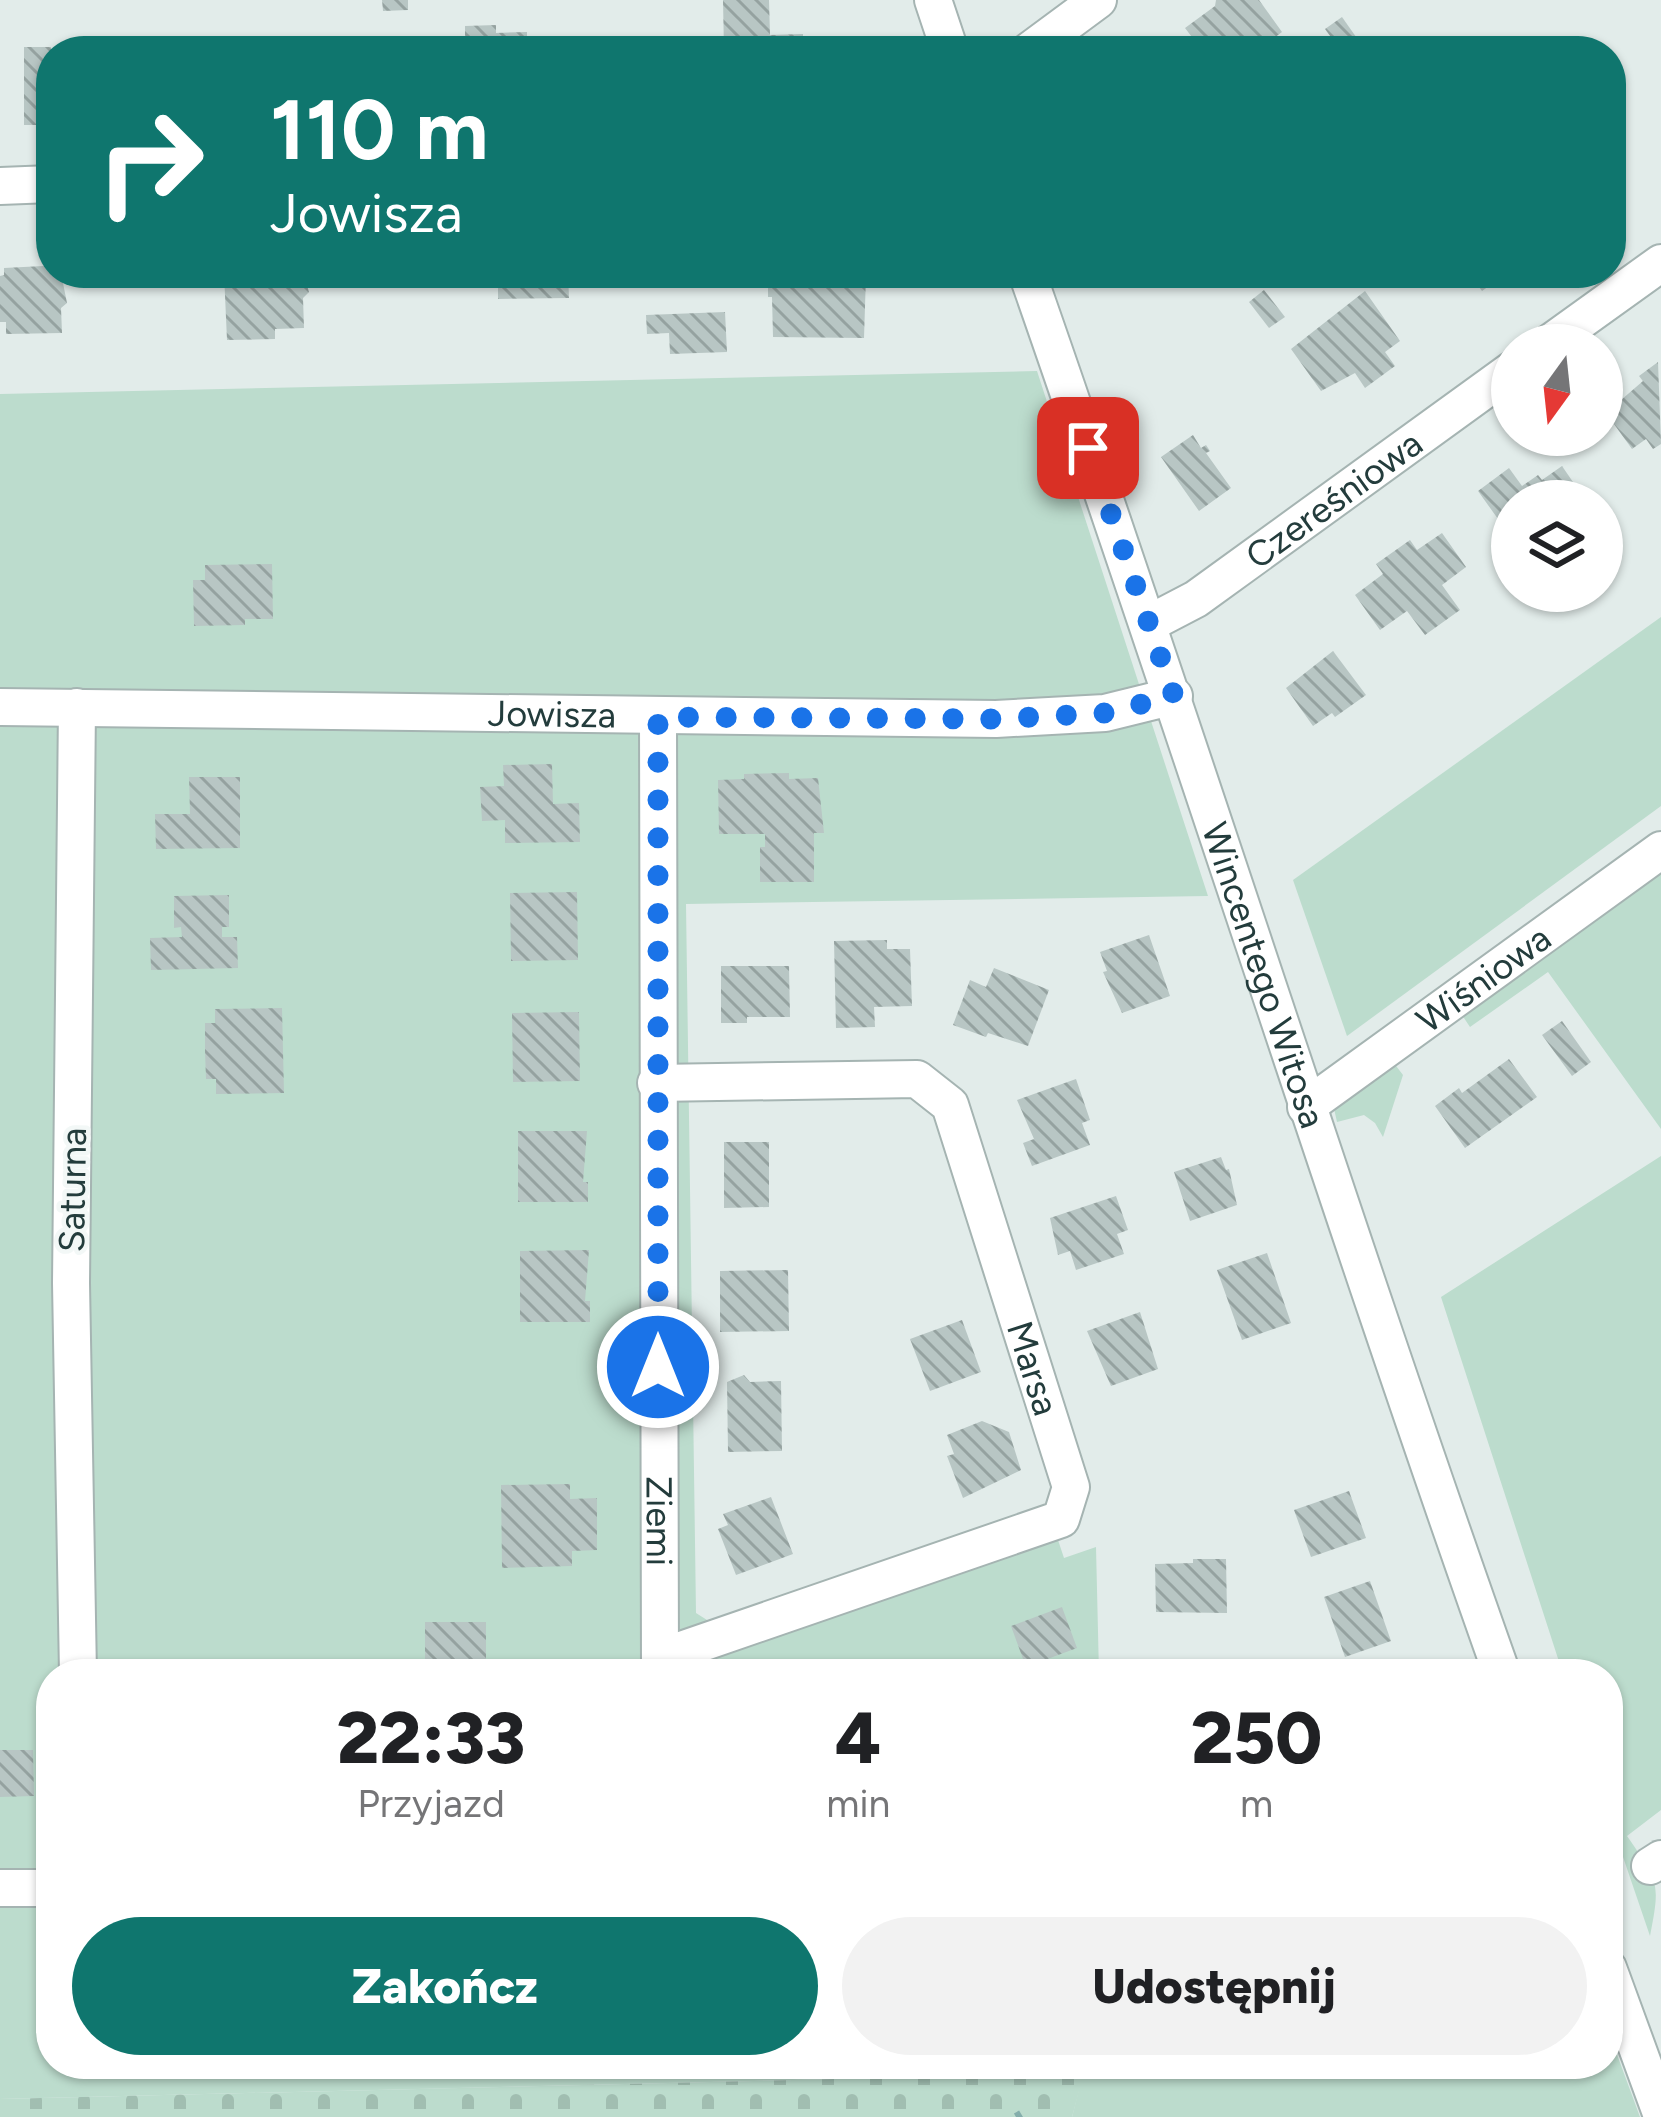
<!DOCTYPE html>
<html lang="pl">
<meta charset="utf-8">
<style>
body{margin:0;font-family:Figtree,sans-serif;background:#f2f2f2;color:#202124;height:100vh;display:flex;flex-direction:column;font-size:45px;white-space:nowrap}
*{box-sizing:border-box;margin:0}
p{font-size:39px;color:#757577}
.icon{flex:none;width:66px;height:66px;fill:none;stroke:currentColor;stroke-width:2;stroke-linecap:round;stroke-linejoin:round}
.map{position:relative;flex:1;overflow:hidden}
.panel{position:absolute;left:36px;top:1659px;width:1587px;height:420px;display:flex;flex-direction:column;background:#fff;border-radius:48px;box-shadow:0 3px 9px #0004}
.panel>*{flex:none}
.banner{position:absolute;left:36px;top:36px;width:1590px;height:252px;border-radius:48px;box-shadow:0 3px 9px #0004;background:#0f766e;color:#fff;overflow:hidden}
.needle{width:78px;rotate:195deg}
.controls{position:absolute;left:1491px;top:324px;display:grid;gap:24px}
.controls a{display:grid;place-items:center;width:132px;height:132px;border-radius:50%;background:#fff;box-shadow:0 3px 9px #0004;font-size:60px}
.pin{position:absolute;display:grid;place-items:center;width:102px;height:102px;color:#fff;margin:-51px;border-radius:24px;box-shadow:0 6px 18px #0006}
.me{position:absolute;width:132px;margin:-66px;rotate:0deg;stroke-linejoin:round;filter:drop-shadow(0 0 9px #0008)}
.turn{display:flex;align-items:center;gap:42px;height:252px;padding:0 36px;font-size:54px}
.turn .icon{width:156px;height:156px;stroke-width:2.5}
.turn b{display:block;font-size:84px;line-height:102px}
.eta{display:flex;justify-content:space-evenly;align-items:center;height:204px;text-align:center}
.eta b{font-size:72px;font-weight:800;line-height:84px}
.primary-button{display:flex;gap:24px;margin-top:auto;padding:24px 36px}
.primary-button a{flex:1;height:138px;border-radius:72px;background:#0f766e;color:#fff;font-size:48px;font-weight:800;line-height:138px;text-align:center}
.primary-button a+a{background:#f2f2f2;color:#202124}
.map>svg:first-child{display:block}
</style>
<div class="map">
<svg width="1661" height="2117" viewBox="0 0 1661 2117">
<defs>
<pattern id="cemetery-stones" width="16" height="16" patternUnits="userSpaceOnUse" patternTransform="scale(3)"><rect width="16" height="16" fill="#bcdccd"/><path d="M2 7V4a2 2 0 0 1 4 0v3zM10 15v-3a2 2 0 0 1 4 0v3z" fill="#a1beb1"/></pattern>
<pattern id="building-back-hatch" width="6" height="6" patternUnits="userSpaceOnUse" patternTransform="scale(3)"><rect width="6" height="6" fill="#b8c6c4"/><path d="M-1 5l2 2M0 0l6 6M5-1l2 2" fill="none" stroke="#95a2a0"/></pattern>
</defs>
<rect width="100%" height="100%" fill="#e2ecea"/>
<g fill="#bcdccd">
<polygon points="1037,371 1208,896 686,904 696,1613 718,1627 1046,1504 1064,1558 1096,1547 1099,1674 51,1674 51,2064 1608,2064 1608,2030 1640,2117 1072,2117 1083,2073 0,2099 0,394"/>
<polygon points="1661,617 1661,806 1347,1036 1293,880"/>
<polygon points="1661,868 1661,1129 1548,972 1470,1027 1460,1012"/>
<polygon points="1393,1062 1403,1075 1383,1137 1375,1123 1364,1115 1337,1122 1333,1104"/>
<path d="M 1661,1156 L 1661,1810 L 1627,1836 C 1658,1881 1661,1881 1650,1936 L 1608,1813 L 1608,1674 L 1563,1674 L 1441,1297 Z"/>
</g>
<polygon fill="url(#cemetery-stones)" points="1084,2073 1072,2117 0,2117 0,2099"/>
<g fill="url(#building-back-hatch)">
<polygon points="382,0 408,0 408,10 383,11"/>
<polygon points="723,0 769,0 770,35 803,34 803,51 724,51"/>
<polygon points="1216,0 1259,0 1282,32 1270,41 1277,51 1190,51 1198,45 1185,28 1215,6"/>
<polygon points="1342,17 1361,44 1352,51 1341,51 1325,29"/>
<polygon points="496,25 496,33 527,32 527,51 445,51 445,42 465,41 465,26"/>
<rect x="24" y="47" width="27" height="78"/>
<polygon points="43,266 51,267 51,273 61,273 67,303 61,308 62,333 6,334 6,322 0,322 0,276 4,275 4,268"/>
<polygon points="224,273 303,273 309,292 303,298 304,328 275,329 275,339 227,340"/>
<polygon points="498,273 568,273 569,298 498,299"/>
<polygon points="771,273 866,275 864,338 773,337 772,297 768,297 768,276"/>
<polygon points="1469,273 1519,273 1500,287 1496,281 1482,291"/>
<polygon points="1264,290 1285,317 1269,328 1249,302"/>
<polygon points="1365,291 1400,341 1385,352 1395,366 1365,388 1355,373 1321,391 1291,349"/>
<polygon points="725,312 727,352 670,354 669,333 647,334 646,315"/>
<polygon points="1658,362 1661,444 1653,449 1646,439 1632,449 1606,413 1643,381 1639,376"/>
<polygon points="1193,435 1201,448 1206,445 1210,451 1206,453 1231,488 1199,511 1161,457"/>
<polygon points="1562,466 1586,501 1512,501 1512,531 1508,533 1478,491 1509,468 1522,486 1538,475 1542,480"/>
<polygon points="1442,533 1466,567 1442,585 1460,610 1425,635 1407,611 1380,630 1355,595 1383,574 1376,564 1410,540 1417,550"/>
<polygon points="272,564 273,619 245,619 245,625 194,626 193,580 205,580 205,565"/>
<polygon points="1333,651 1366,695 1335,717 1332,713 1313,726 1286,688"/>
<polygon points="552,764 553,804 579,803 580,842 505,843 505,820 482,821 480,787 504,786 503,765"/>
<polygon points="789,773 789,779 818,778 824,833 814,833 814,882 760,882 760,847 765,847 765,834 719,834 718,780 744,779 744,774"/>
<polygon points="189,777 240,777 240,848 156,849 155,814 190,814"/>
<polygon points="577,892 578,960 511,961 510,893"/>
<polygon points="229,895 229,927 222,927 222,937 237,937 238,968 151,970 150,938 182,937 181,927 174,928 174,896"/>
<polygon points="1149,935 1170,996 1122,1013 1103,972 1107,971 1100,952"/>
<polygon points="887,940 887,949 910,949 912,1006 874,1007 875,1027 836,1028 834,941"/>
<polygon points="721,966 789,966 790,1017 747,1017 747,1023 721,1023"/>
<polygon points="994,968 1049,990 1028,1046 988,1033 986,1037 953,1025 970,980 986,987"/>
<polygon points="282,1008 284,1093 216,1094 216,1079 206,1079 205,1051 205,1023 215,1023 215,1009"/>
<polygon points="579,1012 580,1081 513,1082 512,1013"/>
<polygon points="1562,1021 1591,1062 1572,1076 1542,1035"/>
<polygon points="1509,1059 1537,1097 1465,1148 1435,1106 1459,1088 1462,1093"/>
<polygon points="1076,1079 1090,1120 1082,1123 1090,1145 1032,1166 1023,1143 1034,1139 1017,1100"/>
<polygon points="518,1131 587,1131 583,1182 588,1182 588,1202 518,1202"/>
<polygon points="724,1142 769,1142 769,1207 724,1208"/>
<polygon points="1221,1157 1226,1170 1229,1169 1237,1205 1190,1221 1174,1172"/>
<polygon points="1116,1196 1128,1230 1117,1234 1124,1254 1076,1270 1070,1251 1058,1255 1050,1218"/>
<polygon points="589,1250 585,1301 590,1301 590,1322 520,1322 520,1251"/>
<polygon points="1267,1253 1291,1323 1242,1340 1217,1270"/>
<polygon points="788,1270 789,1331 720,1332 720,1271"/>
<polygon points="1140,1312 1158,1369 1111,1386 1087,1331"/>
<polygon points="962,1320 981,1372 930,1391 910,1339"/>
<polygon points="744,1375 750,1382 781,1381 782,1451 728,1452 727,1382"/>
<polygon points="982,1421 1009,1432 1021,1470 963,1498 947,1456 954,1454 947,1435"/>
<polygon points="570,1484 570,1499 597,1498 597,1550 572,1551 572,1566 502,1568 501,1485"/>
<polygon points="1349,1491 1366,1538 1311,1557 1294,1510"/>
<polygon points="771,1497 793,1554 736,1575 718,1529 728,1525 723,1514"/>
<polygon points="1193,1559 1226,1559 1227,1613 1156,1612 1155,1564 1193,1563"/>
<polygon points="1370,1581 1391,1641 1345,1657 1324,1597"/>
<polygon points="1062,1607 1077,1648 1026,1667 1011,1626"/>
<polygon points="425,1622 486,1622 486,1669 425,1670"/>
<polygon points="0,1750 33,1750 34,1796 0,1797"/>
</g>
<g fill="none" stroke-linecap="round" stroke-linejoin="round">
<defs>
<g id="minor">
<polyline points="933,0 950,51"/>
<polyline points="1029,51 1098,0"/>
<polyline points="0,186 51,184"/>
<path id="s1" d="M 1027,273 C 1190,738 1337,1209 1502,1674"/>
<polyline points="1547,345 1661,263"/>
<path id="s2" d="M 1150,623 L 1196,599 L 1512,370"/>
<path id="s3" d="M 0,707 L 996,719 L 1105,713 L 1174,696"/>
<polyline points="77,707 71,1283 78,1674"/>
<path id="s4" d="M 658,717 L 660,1674"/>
<path id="s5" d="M 656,1083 L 917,1079 L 950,1105 L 1071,1487 L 1061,1519 L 661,1657"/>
<path id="s6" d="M 1306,1107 L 1661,850"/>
<polyline points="1650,1866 1661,1859"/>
<polyline points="0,1888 51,1888"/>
<polyline points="1608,1968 1661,2113"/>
</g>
</defs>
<use href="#minor" stroke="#a5b4b2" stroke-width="40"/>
<polyline stroke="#84aeab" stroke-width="8" stroke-dasharray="6 9" stroke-linecap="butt" points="1016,2117 1026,2111"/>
<use href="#minor" stroke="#fff" stroke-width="36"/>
</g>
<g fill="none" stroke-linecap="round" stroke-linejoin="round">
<polyline stroke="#1a73e8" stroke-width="21" stroke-dasharray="0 37.8" points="658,1367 658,717 996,719 1105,713 1174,696 1088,448"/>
</g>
<g text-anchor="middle" stroke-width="9" stroke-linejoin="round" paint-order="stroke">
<g font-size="36" fill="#233c3c" stroke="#f3f8f7">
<text dy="13" stroke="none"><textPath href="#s2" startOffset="222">Czereśniowa</textPath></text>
<text dy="13" stroke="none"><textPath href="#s3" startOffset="552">Jowisza</textPath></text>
<text dy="13" stroke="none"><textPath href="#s1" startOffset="741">Wincentego Witosa</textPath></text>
<text dy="13" stroke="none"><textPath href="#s6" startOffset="219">Wiśniowa</textPath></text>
<text transform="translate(72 1190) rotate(-89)" y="13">Saturna</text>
<text dy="13" stroke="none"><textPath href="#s5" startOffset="579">Marsa</textPath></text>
<text dy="13" stroke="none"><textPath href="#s4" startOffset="804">Ziemi</textPath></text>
</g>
</g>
</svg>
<div class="controls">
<a><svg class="needle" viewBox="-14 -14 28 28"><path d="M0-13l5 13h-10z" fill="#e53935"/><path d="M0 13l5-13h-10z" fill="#757577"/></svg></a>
<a><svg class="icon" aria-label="layers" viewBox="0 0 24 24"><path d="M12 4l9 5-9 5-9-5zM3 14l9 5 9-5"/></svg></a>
</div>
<div class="pin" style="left:1088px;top:448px;background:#d93025"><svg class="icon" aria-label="arrive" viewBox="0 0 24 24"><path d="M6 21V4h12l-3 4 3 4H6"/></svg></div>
<svg class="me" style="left:658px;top:1367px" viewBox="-20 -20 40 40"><circle r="17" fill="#1a73e8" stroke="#fff" stroke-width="3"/><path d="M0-11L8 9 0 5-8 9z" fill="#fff"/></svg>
<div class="banner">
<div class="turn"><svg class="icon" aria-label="right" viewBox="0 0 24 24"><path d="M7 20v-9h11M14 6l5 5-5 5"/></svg><div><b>110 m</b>Jowisza</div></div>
</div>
<section class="panel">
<div class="eta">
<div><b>22:33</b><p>Przyjazd</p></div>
<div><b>4</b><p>min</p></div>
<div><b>250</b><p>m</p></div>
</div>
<div class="primary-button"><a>Zakończ</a><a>Udostępnij</a></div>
</section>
</div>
